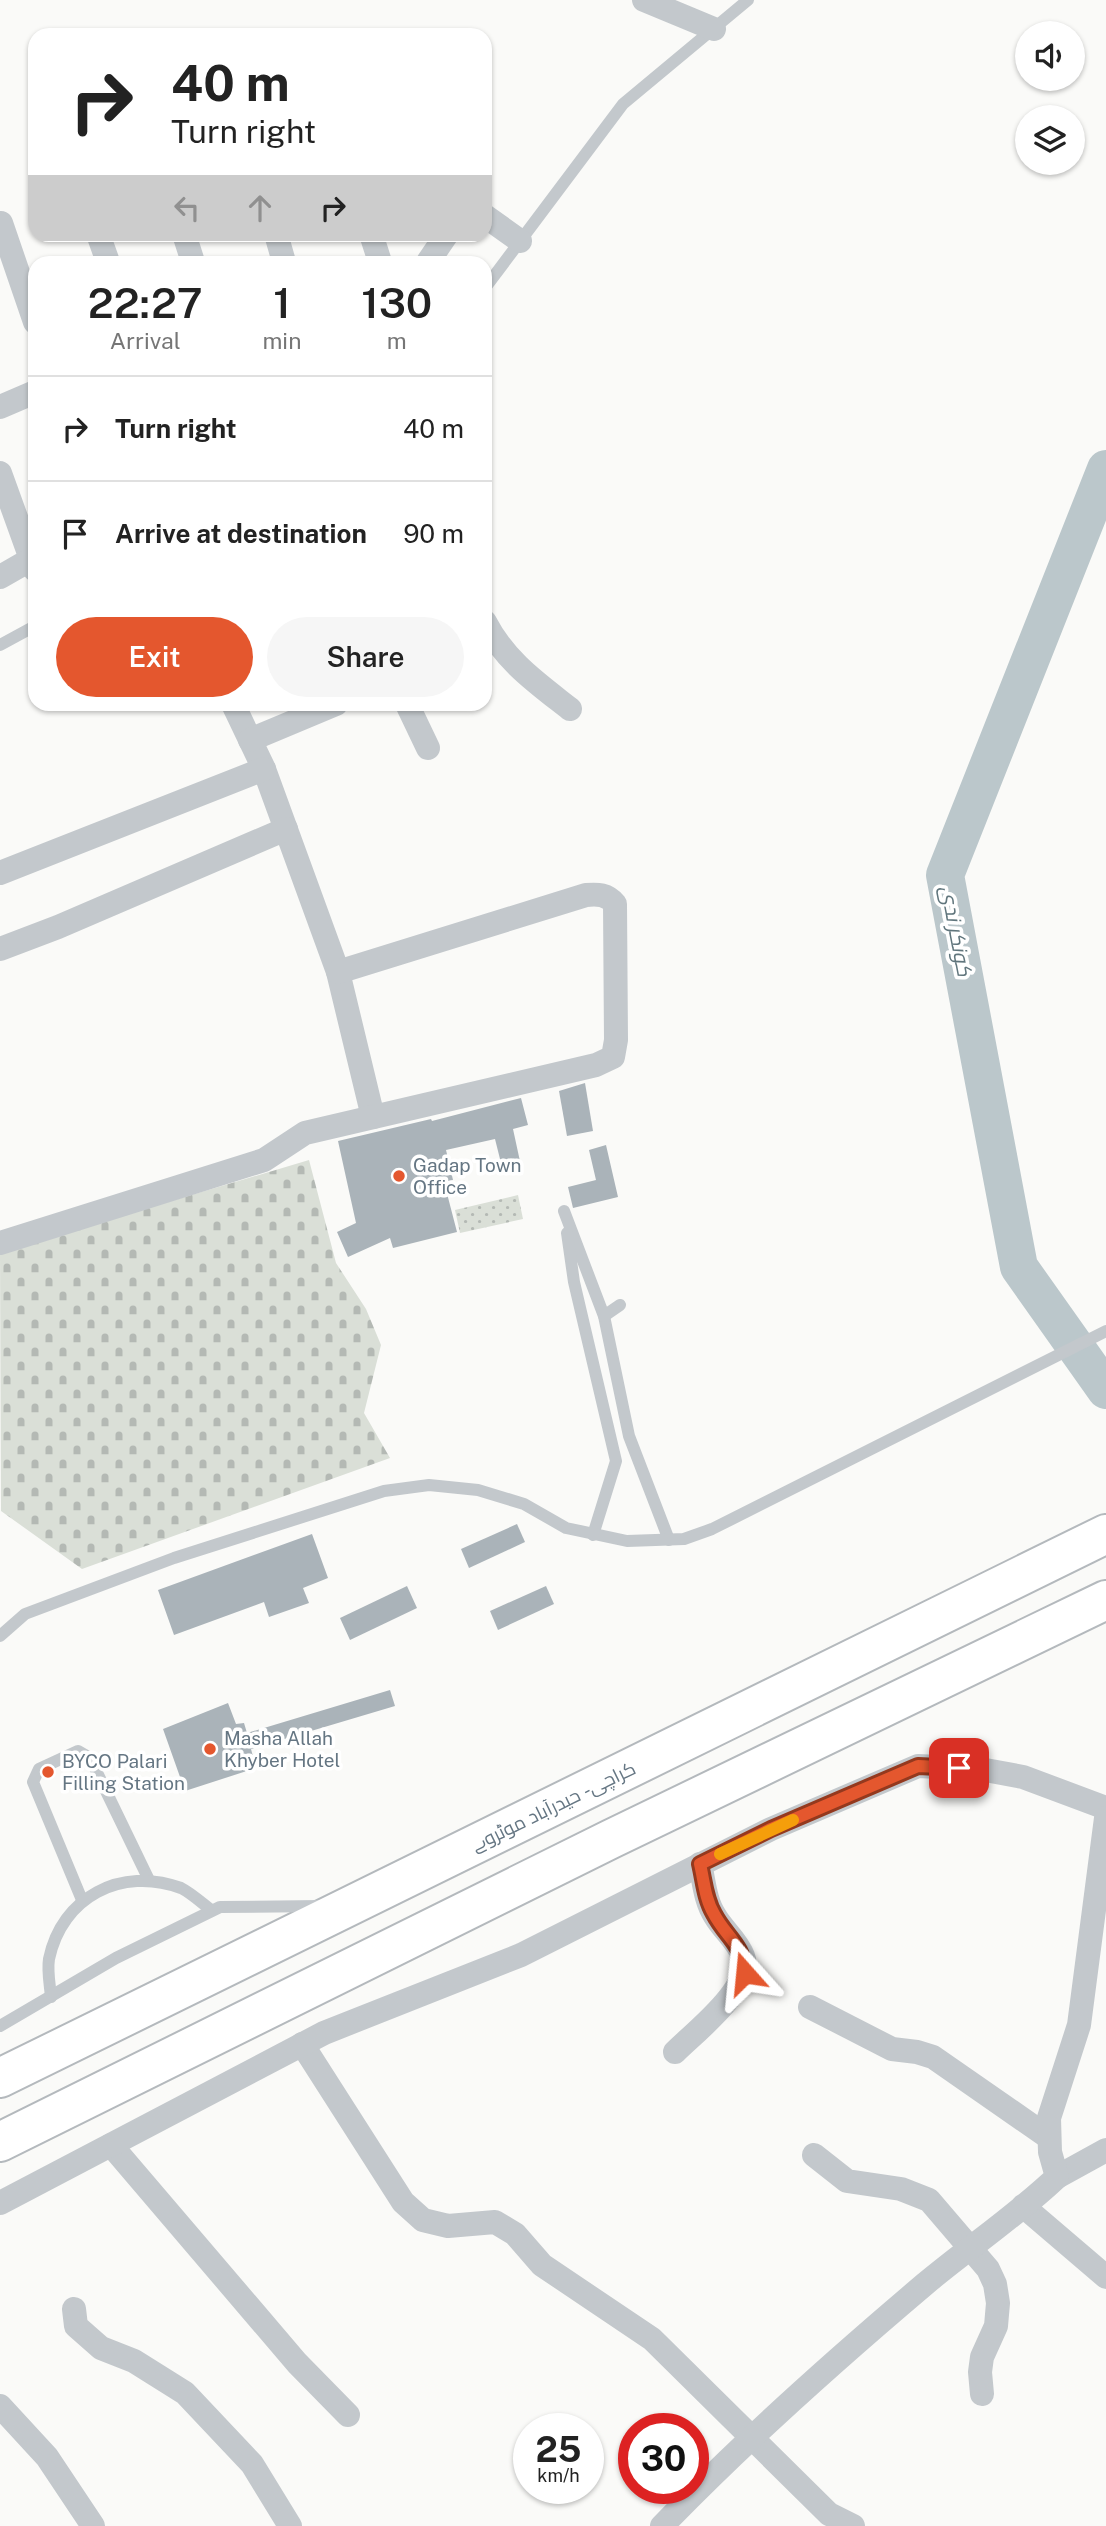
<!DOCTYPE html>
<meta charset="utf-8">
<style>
body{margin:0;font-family:"Public Sans",Cairo,sans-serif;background:#f6f6f6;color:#222;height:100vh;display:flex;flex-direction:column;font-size:26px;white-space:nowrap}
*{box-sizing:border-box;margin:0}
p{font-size:23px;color:#767676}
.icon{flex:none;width:38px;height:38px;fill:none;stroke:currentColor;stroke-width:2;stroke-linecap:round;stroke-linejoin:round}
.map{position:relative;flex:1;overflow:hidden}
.panel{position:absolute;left:28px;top:256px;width:464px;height:455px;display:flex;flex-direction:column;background:#fff;border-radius:21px;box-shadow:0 2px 5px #0004}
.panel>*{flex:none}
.guide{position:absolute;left:28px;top:28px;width:464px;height:214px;border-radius:21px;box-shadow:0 2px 5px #0004;background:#fff;color:#222;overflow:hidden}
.controls{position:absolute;left:1015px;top:21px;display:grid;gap:14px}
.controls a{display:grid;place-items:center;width:70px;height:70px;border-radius:50%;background:#fff;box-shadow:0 2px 5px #0004;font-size:35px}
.speed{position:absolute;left:513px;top:2413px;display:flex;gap:14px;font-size:35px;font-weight:700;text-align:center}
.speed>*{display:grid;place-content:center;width:91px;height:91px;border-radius:50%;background:#fff;box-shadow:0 2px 5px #0004;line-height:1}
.speed small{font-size:18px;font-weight:400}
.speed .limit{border:10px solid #d22;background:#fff;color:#111}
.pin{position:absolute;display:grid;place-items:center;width:60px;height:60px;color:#fff;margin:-30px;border-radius:14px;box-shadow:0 4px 10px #0006}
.me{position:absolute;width:77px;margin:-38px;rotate:342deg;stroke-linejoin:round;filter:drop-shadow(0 0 5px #0008)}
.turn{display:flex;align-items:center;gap:24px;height:147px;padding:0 28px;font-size:32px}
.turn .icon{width:91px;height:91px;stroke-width:2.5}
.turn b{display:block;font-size:49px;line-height:60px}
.lanes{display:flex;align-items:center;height:66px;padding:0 28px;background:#0003;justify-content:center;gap:35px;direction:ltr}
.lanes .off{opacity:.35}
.eta{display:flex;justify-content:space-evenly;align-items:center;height:119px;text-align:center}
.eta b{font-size:42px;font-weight:600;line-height:49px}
.cta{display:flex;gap:14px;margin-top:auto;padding:14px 28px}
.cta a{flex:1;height:80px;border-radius:42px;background:#e4572e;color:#fff;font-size:28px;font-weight:600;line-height:80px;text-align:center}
.cta a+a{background:#f6f6f6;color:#222}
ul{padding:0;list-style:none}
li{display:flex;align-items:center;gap:21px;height:105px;padding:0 28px;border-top:2px solid #e0e0e0}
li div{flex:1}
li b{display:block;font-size:26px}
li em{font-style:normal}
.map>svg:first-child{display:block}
</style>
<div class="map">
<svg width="1106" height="2526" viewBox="0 0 1106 2526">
<defs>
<pattern id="grass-dots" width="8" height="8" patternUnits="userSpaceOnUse" patternTransform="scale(1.75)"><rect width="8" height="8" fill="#dadfd7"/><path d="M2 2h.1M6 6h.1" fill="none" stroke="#b4b9b4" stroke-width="1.8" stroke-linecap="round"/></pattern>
<pattern id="cemetery-stones" width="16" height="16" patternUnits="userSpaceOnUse" patternTransform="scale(1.75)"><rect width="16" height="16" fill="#dadfd7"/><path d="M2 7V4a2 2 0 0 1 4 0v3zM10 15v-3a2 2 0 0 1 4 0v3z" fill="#b4b9b4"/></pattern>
</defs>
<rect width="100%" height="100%" fill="#fafaf8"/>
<polygon fill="url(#grass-dots)" points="518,1195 523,1219 460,1233 455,1210"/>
<polygon fill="url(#cemetery-stones)" points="309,1160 336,1263 366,1309 381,1345 364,1413 390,1458 82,1569 1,1511 0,1252"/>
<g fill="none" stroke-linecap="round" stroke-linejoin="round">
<polyline stroke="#bbc7cb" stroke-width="38" points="1106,469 945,875 1019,1267 1106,1390"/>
</g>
<g fill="#aab3b9">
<polygon points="585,1083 593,1131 567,1136 559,1091"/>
<polygon points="521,1098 528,1125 513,1129 521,1166 503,1171 495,1139 446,1150 453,1180 444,1182 457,1232 393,1248 390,1238 348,1257 337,1232 356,1223 338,1141 431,1119 432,1121"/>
<polygon points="606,1145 618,1197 573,1208 568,1187 596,1180 589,1150"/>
<polygon points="517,1524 525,1542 469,1568 461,1549"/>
<polygon points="312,1534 328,1578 303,1588 309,1603 269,1617 264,1602 174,1635 158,1590"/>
<polygon points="407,1586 417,1608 350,1640 340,1618"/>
<polygon points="546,1586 554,1604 498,1630 490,1611"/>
<polygon points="390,1690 395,1706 251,1749 256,1768 185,1791 163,1729 228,1703 236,1724 244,1723 247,1733"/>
</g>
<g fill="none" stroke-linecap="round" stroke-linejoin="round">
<defs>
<g id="motorway">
<polyline points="0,2078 1106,1534"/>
<polyline points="0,2142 611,1839 1106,1600"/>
</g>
</defs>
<use href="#motorway" stroke="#b4b9bd" stroke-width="42"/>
<g stroke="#c3c8cc" stroke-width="12">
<polyline points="485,288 623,104 748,0"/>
<polyline points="0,645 35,626"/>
<polyline points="564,1211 604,1316 629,1436 669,1540"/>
<polyline points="567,1233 574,1282 616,1461 593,1535"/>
<polyline points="604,1316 620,1305"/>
<polyline points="0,1636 25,1614 174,1558 384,1491 429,1485 478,1490 524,1504 566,1528 627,1541 684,1539 712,1529 1106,1331"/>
<polyline points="82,1900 33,1782 39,1769 78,1751 90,1758 149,1880"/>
<path d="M 51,1997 C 50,1985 47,1971 49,1959 C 62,1897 121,1866 181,1888 C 191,1893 202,1903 211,1910"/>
<polyline points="0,2026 116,1958 220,1907 323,1906"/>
</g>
<g stroke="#c3c8cc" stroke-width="24">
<polyline points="644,0 714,29"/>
<polyline points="485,216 520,241"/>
<polyline points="1,223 35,322"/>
<polyline points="98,234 108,262"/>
<polyline points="184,234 193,262"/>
<polyline points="276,234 284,262"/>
<polyline points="371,234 380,262"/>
<polyline points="428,262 447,234"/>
<polyline points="0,407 35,392"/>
<polyline points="0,473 35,570"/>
<polyline points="0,577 35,557"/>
<path d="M 485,622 C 505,661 537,683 570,709"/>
<polyline points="233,704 264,769 338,972 373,1117"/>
<polyline points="407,704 428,748"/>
<polyline points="250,740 336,704"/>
<polyline points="0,873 264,769"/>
<polyline points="0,949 58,927 286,829"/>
<path d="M 0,1243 L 264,1160 L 305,1133 L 596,1065 L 613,1057 L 616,1040 L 615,904 C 607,894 598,894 586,895 L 338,972"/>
<polyline points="810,2007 892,2049 917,2052 933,2057 1048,2137"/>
<polyline points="302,2044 403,2202 423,2220 448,2226 495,2222 515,2234 542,2265 652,2339 829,2514 853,2526"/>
<path d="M 675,2052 C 695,2032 755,1986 743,1956 C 737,1940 723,1930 715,1916 C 705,1901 704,1881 700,1864"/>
<polyline points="111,2145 297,2363 348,2415"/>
<polyline points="814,2155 847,2181 901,2189 929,2200 988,2269 995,2284 998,2303 996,2326 982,2357 980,2372 982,2394"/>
<polyline points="1057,2177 1106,2150"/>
<polyline points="0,2203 324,2033 521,1955 771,1829 918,1766 980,1769 1023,1777 1106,1808"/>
<polyline points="1023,2206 1106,2277"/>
<polyline points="74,2309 76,2326 101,2348 134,2361 185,2393 252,2464 290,2526"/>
<polyline points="0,2406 47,2457 93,2526"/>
<path d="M 662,2526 C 745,2440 834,2361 925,2284 C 968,2248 1016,2216 1057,2177 L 1050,2152 L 1049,2118 L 1079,2025 L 1106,1818"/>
</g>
<use href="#motorway" stroke="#fff" stroke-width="38"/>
</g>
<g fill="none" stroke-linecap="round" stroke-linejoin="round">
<defs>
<path id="route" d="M 745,1973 C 743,1944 726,1937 714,1914 C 705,1899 704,1881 700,1864 L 771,1829 L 918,1766 L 959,1768"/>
</defs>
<use href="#route" stroke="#94391e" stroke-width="18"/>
<use href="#route" stroke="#e4572e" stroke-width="12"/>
<polyline stroke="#f59e0b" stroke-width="12" points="720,1854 793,1820"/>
</g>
<g fill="#e4572e" stroke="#fff" stroke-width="2.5">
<circle cx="399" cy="1176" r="7"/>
<circle cx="210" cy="1749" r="7"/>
<circle cx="48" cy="1772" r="7"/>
</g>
<g text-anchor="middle" stroke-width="7" stroke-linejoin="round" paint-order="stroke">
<g font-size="19" fill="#657683" stroke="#fff" text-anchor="start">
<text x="413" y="1172">Gadap Town<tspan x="413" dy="22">Office</tspan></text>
<text x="224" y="1745">Masha Allah<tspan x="224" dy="22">Khyber Hotel</tspan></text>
<text x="62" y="1768">BYCO Palari<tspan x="62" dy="22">Filling Station</tspan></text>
</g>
<g font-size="19" fill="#657683" stroke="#fff">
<text transform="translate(553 1806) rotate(-26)" y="7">کراچی - حیدرآباد موٹروے</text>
</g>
<g font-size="21" font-style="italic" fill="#60757c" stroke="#fff">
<text transform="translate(956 931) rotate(79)" y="7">کونکر ندی</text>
</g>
</g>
</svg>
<div class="controls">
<a><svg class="icon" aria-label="sound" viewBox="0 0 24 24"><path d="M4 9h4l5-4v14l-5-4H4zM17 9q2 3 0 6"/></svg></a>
<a><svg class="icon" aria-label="layers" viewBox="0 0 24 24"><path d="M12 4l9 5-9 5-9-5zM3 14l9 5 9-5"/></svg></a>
</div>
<div class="speed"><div>25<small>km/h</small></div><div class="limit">30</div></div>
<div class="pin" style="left:959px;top:1768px;background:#d93025"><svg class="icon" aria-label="arrive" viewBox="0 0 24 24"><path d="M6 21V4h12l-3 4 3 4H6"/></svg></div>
<svg class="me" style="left:745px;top:1973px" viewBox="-20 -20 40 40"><path d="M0-17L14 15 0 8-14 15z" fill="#e4572e" stroke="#fff" stroke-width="4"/></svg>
<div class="guide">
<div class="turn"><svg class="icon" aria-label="right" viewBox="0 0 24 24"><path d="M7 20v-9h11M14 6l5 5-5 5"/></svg><div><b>40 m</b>Turn right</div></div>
<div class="lanes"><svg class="icon off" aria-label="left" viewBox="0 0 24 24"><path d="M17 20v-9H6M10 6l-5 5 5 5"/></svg><svg class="icon off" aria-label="ahead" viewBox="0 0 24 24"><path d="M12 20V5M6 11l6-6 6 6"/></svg><svg class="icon" aria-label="right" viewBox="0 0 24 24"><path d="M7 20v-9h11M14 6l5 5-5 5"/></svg></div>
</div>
<section class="panel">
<div class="eta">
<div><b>22:27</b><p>Arrival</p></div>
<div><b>1</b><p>min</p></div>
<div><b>130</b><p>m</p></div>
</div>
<ul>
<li><svg class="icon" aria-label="right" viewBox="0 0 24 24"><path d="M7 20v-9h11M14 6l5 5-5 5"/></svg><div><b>Turn right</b></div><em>40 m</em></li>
<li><svg class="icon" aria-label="arrive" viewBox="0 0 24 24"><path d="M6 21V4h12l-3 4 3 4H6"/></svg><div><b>Arrive at destination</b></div><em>90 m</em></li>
</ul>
<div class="cta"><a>Exit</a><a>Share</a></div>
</section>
</div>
